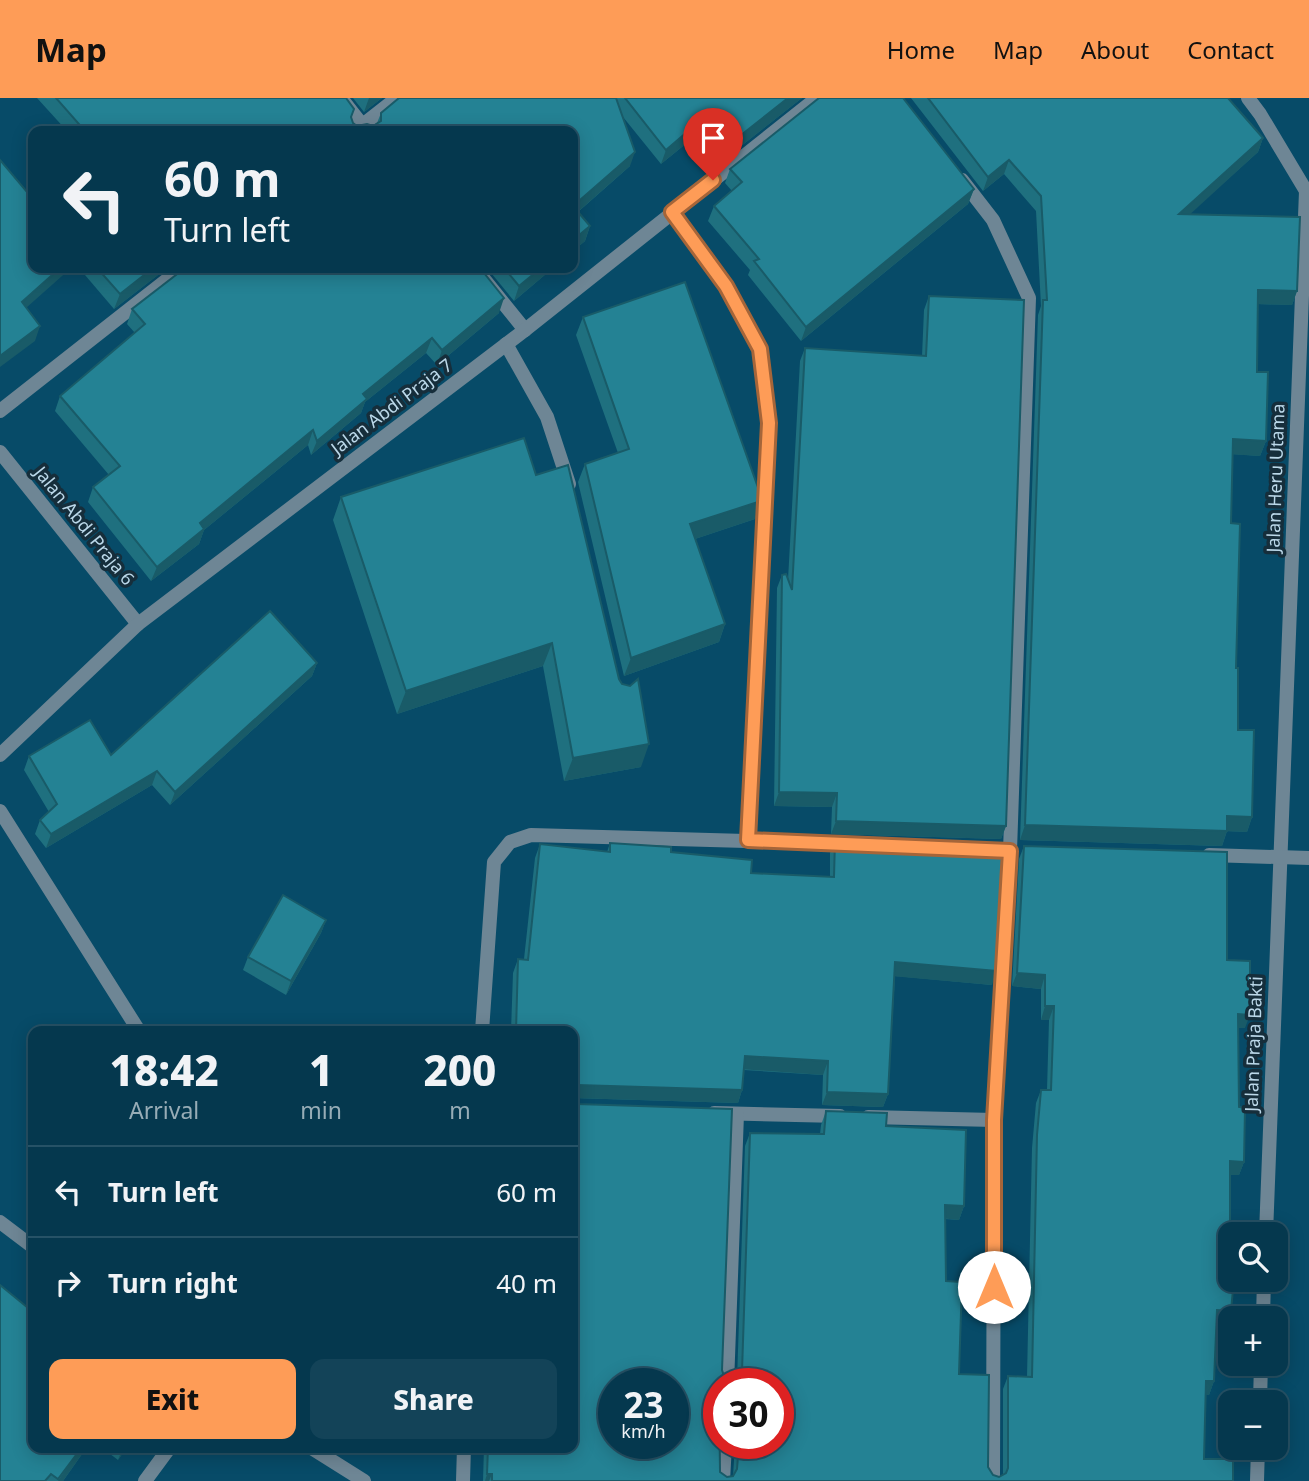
<!DOCTYPE html>
<meta charset="utf-8">
<style>
body{margin:0;font-family:"Noto Sans",sans-serif;background:#134358;color:#f1f3f6;height:100vh;display:flex;flex-direction:column;font-size:26px;white-space:nowrap}
*{box-sizing:border-box;margin:0}
p{font-size:23px;color:#97acb6}
.icon{flex:none;width:38px;height:38px;fill:none;stroke:currentColor;stroke-width:2;stroke-linecap:round;stroke-linejoin:round}
.map{position:relative;flex:1;overflow:hidden}
.drawer{position:absolute;left:28px;top:928px;width:550px;height:427px;display:flex;flex-direction:column;background:#05384e;border-radius:14px;box-shadow:0 4px 18px #0003,0 0 0 2px #265266}
.drawer>*{flex:none}
.top-card{position:absolute;left:28px;top:28px;width:550px;height:147px;border-radius:14px;box-shadow:0 4px 18px #0003,0 0 0 2px #265266;background:#05384e;color:#f1f3f6;overflow:hidden}
.fabs{position:absolute;left:1218px;top:1124px;display:grid;gap:14px}
.fabs a{display:grid;place-items:center;width:70px;height:70px;border-radius:14px;background:#05384e;box-shadow:0 4px 18px #0003,0 0 0 2px #265266;font-size:35px}
.speed{position:absolute;left:598px;top:1270px;display:flex;gap:14px;font-size:35px;font-weight:700;text-align:center}
.speed>*{display:grid;place-content:center;width:91px;height:91px;border-radius:50%;background:#05384e;box-shadow:0 4px 18px #0003,0 0 0 2px #265266;line-height:1}
.speed small{font-size:18px;font-weight:400}
.speed .limit{border:10px solid #d22;background:#fff;color:#111}
.pin{position:absolute;display:grid;place-items:center;width:60px;height:60px;color:#fff;margin:-72px -30px;border-radius:50% 50% 50% 0;rotate:-45deg;box-shadow:0 0 7px #0007}
.pin .icon{rotate:45deg}
.me{position:absolute;width:77px;margin:-38px;rotate:0deg;stroke-linejoin:round;filter:drop-shadow(0 0 5px #0008)}
.turn{display:flex;align-items:center;gap:24px;height:147px;padding:0 21px;font-size:32px}
.turn .icon{width:91px;height:91px;stroke-width:2.5}
.turn b{display:block;font-size:49px;line-height:60px}
.eta{display:flex;justify-content:space-evenly;align-items:center;height:119px;text-align:center}
.eta b{font-size:42px;font-weight:800;line-height:49px}
.action{display:flex;gap:14px;margin-top:auto;padding:14px 21px}
.action a{flex:1;height:80px;border-radius:14px;background:#fe9c57;color:#111;font-size:28px;font-weight:800;line-height:80px;text-align:center}
.action a+a{background:#134358;color:#f1f3f6}
ul{padding:0;list-style:none}
li{display:flex;align-items:center;gap:21px;height:91px;padding:0 21px;border-top:2px solid #265266}
li div{flex:1}
li b{display:block;font-size:26px}
li em{font-style:normal}
header{display:flex;align-items:center;gap:42px;box-sizing:border-box;height:98px;padding:0 35px;background:#fe9c57;color:#111}
header strong{font-size:33px}
nav{display:flex;gap:38px;margin-inline-start:auto;font-size:24px}
.map>svg:first-child{display:block}
</style>
<header>
<strong>Map</strong>
<nav><a>Home</a><a>Map</a><a>About</a><a>Contact</a></nav>
</header>
<div class="map">
<svg width="1309" height="1383" viewBox="0 0 1309 1383">
<rect width="100%" height="100%" fill="#074b68"/>
<g fill="none" stroke-linecap="round" stroke-linejoin="round">
<g stroke="#6e8695" stroke-width="14">
<polyline points="341,0 367,33"/>
<polyline points="1248,0 1260,16 1306,93 1266,1136"/>
<polyline points="355,33 397,0"/>
<polyline points="962,82 993,122 1029,200 1010,753 994,1022 993,1383"/>
<polyline points="672,114 726,188 760,251 769,325 748,742"/>
<polyline points="475,170 525,232"/>
<polyline points="506,246 547,319 569,386"/>
<polyline points="0,313 182,170"/>
<polyline points="0,354 138,526"/>
<polyline points="0,657 138,526 525,232 817,0"/>
<polyline points="0,713 139,933"/>
<polyline points="1209,757 1309,760"/>
<polyline points="482,933 494,764 510,744 531,737 853,746"/>
<polyline points="714,1015 840,1018"/>
<polyline points="868,1019 994,1022"/>
<polyline points="0,1124 33,1149"/>
<polyline points="1263,1220 1264,1181"/>
<polyline points="727,1286 737,1016"/>
<polyline points="1260,1304 1261,1265"/>
<polyline points="310,1349 364,1383"/>
<polyline points="145,1383 170,1349"/>
<polyline points="463,1383 464,1349"/>
<polyline points="723,1383 725,1346"/>
<polyline points="1257,1383 1258,1349"/>
</g>
</g>
<g fill="#1f707f" fill-rule="evenodd">
<polygon points="37,0 346,0 353,25 357,28 373,28 377,25 381,15 399,0 802,0 712,71 688,44 661,66 623,19 630,68 578,114 590,128 585,143 572,154 572,33 67,33"/>
<polygon points="353,0 382,0 364,14"/>
<polygon points="911,0 1228,0 1263,40 1258,54 1189,116 1297,193 1292,207 1258,206 1257,274 1266,343 1260,358 1232,356 1231,425 1238,632 1252,719 1247,734 1227,733 1222,748 1020,742 1038,217 1041,208 1036,113 1004,76 983,93"/>
<polygon points="730,71 974,91 968,106 801,243 748,177 750,172 708,123 714,108 732,93 725,85"/>
<polygon points="79,170 167,170 114,211"/>
<polygon points="487,170 553,170 514,203"/>
<polygon points="929,198 1006,728 1001,741 831,736 832,709 774,708 777,490 782,477 788,482 800,263 805,250 922,258 924,212"/>
<polygon points="132,211 499,215 437,267 426,255 365,304 361,315 311,357 308,347 204,432 199,446 151,483 88,404 93,389 109,377 55,313 60,298 135,235 127,226"/>
<polygon points="583,219 761,403 755,421 695,441 725,526 719,544 624,578 578,384 585,366 618,355 576,237"/>
<polygon points="536,377 619,581 641,669 564,683 543,568 397,616 333,422 341,399"/>
<polygon points="317,565 312,578 170,707 152,687 46,750 35,736 40,722 49,714 24,672 29,658 111,657"/>
<polygon points="835,742 992,887 895,878 888,996 883,1009 822,1007 823,977 744,972 742,992 738,1005 572,1000 572,933 511,933 513,875 518,861 524,861 535,760 540,746 607,754 610,745 671,754 751,775 830,779 830,755"/>
<path d="M 1024,748 L 1227,862 L 1245,930 L 1238,930 L 1239,1009 L 1244,1064 L 1239,1077 L 1230,1077 L 1226,1227 L 1217,1226 L 1214,1283 L 1209,1297 L 1205,1296 L 1204,1361 L 1233,1383 L 483,1383 L 484,1349 L 572,1349 L 722,1272 L 724,1278 L 731,1282 L 737,1281 L 745,1048 L 750,1035 L 820,1036 L 821,1027 L 826,1013 L 886,1028 L 964,1108 L 959,1122 L 945,1121 L 946,1183 L 959,1276 L 988,1369 L 993,1377 L 999,1379 L 1003,1377 L 1003,1291 L 1008,1278 L 1027,1279 L 1032,1050 L 1036,1005 L 1041,992 L 1047,992 L 1049,922 L 1041,922 L 1041,891 L 1012,888 L 1019,761 ZM 719,1286 L 779,1346 L 735,1346 L 733,1378 L 727,1379 L 720,1374 Z"/>
<polygon points="326,822 321,835 286,897 243,872 248,859"/>
<polygon points="33,1349 87,1349 63,1383 0,1383"/>
<polygon points="101,1349 127,1349 118,1362"/>
</g>
<g fill="#195b68">
<polygon points="369,0 382,0 364,14"/>
<polygon points="788,0 802,0 712,71 717,56"/>
<polygon points="693,29 688,44 661,66 666,52"/>
<polygon points="1263,40 1258,54 1174,131 1179,116"/>
<polygon points="635,54 630,68 572,119 573,108"/>
<polygon points="1009,62 1004,76 983,93 988,79"/>
<polygon points="974,91 968,106 801,243 806,229"/>
<polygon points="590,128 585,143 572,154 572,143"/>
<polygon points="60,170 71,170 17,218 22,204"/>
<polygon points="153,170 167,170 114,211 120,196"/>
<polygon points="541,170 553,170 514,203 519,188"/>
<polygon points="1258,192 1297,193 1292,207 1252,206"/>
<polygon points="504,200 499,215 437,267 442,252"/>
<polygon points="40,228 35,243 0,269 0,258"/>
<polygon points="432,240 426,255 365,304 361,315 311,357 317,343 363,296"/>
<polygon points="313,332 308,347 204,432 199,446 151,483 157,469 200,425"/>
<polygon points="1233,341 1266,343 1260,358 1227,356"/>
<polygon points="761,403 755,421 683,445 690,426"/>
<polygon points="725,526 719,544 624,578 631,560"/>
<polygon points="552,545 543,568 397,616 406,593"/>
<polygon points="317,565 312,578 170,707 175,694"/>
<polygon points="649,646 641,669 564,683 573,660"/>
<polygon points="157,673 152,687 46,750 51,736"/>
<polygon points="779,694 837,695 832,709 774,708"/>
<polygon points="1227,718 1252,719 1247,734 1221,733"/>
<polygon points="836,723 1006,728 1001,741 831,736"/>
<polygon points="1025,727 1227,733 1222,748 1020,742"/>
<polygon points="326,822 321,835 286,897 291,883"/>
<polygon points="895,864 997,873 992,887 891,878"/>
<polygon points="1017,875 1045,877 1041,891 1012,888"/>
<polygon points="1045,908 1054,908 1049,922 1041,922"/>
<polygon points="1238,916 1250,917 1245,930 1233,930"/>
<polygon points="745,958 828,963 823,977 740,971"/>
<polygon points="577,987 742,992 738,1005 572,1000 572,989"/>
<polygon points="827,994 888,996 883,1009 822,1007"/>
<polygon points="1230,1063 1244,1064 1239,1077 1225,1077"/>
<polygon points="945,1107 964,1108 959,1122 940,1120"/>
<polygon points="1217,1212 1231,1213 1226,1227 1212,1226"/>
<polygon points="1206,1283 1214,1283 1209,1297 1201,1296"/>
<polygon points="82,1349 87,1349 63,1383 58,1383"/>
<polygon points="123,1349 127,1349 118,1362"/>
<polygon points="487,1376 492,1376 489,1383 485,1383"/>
</g>
<g fill="#248294" stroke="#195b68" stroke-width="2" fill-rule="evenodd">
<polygon points="56,0 346,0 354,11 351,19 353,25 357,28 367,26 373,28 381,23 381,15 399,0 616,0 635,54 573,108 590,128 572,143 572,33 85,33"/>
<polygon points="625,0 788,0 717,56 693,29 666,52"/>
<polygon points="819,0 903,0 974,91 806,229 754,163 759,161 714,108 742,84 730,71"/>
<polygon points="928,0 1228,0 1263,40 1179,116 1300,119 1297,193 1258,192 1257,274 1268,274 1266,343 1233,341 1231,425 1240,426 1236,570 1238,570 1238,632 1254,632 1252,719 1227,718 1227,733 1025,727 1043,202 1047,202 1041,98 1009,62 988,79"/>
<polygon points="0,62 33,101 33,170 60,170 22,204 40,228 0,258"/>
<polygon points="97,170 153,170 120,196"/>
<polygon points="185,170 480,170 504,200 442,252 432,240 363,296 367,301 317,343 313,332 200,425 204,431 157,469 93,389 120,368 60,298 145,226 132,211"/>
<polygon points="504,170 541,170 519,188"/>
<polygon points="685,184 761,398 761,403 690,426 725,526 631,560 585,366 629,351 583,219"/>
<polygon points="929,198 1024,202 1006,728 836,723 837,695 779,694 782,477 786,476 792,492 805,250 926,258"/>
<polygon points="524,340 536,377 568,367 619,581 622,586 630,588 638,581 649,646 573,660 552,545 406,593 341,399"/>
<polygon points="270,513 317,565 175,694 157,673 51,736 40,722 57,706 29,658 90,622 111,657"/>
<polygon points="835,742 1005,747 997,873 895,864 888,996 827,994 828,963 745,958 742,992 577,987 572,989 572,933 516,933 518,861 528,862 540,746 610,754 610,745 671,749 671,754 752,762 751,775 834,779"/>
<path d="M 1024,748 L 1227,754 L 1227,862 L 1250,863 L 1250,917 L 1238,916 L 1239,1009 L 1245,1010 L 1244,1064 L 1230,1063 L 1230,1181 L 1234,1181 L 1231,1213 L 1217,1212 L 1214,1283 L 1206,1283 L 1204,1361 L 1233,1361 L 1233,1383 L 492,1383 L 492,1376 L 487,1376 L 488,1349 L 572,1349 L 572,1003 L 577,1006 L 732,1011 L 722,1272 L 724,1278 L 731,1282 L 737,1281 L 742,1273 L 750,1035 L 824,1036 L 826,1013 L 887,1015 L 886,1028 L 966,1032 L 964,1108 L 945,1107 L 946,1183 L 962,1184 L 959,1276 L 989,1277 L 988,1369 L 993,1377 L 999,1379 L 1006,1375 L 1008,1370 L 1008,1278 L 1032,1279 L 1037,1037 L 1041,992 L 1051,992 L 1054,908 L 1045,908 L 1045,877 L 1017,875 ZM 614,1286 L 674,1286 L 674,1346 L 614,1346 ZM 719,1286 L 779,1286 L 779,1346 L 739,1346 L 737,1371 L 733,1378 L 727,1379 L 720,1374 Z"/>
<polygon points="283,797 326,822 291,883 248,859"/>
<polygon points="0,1187 33,1214 33,1349 82,1349 58,1381 51,1376 45,1383 0,1383"/>
</g>
<g fill="none" stroke-linecap="round" stroke-linejoin="round">
<defs>
<polyline id="route" points="713,82 672,114 726,188 760,251 769,325 748,742 1010,753 994,1022 994,1189"/>
</defs>
<use href="#route" stroke="#a56539" stroke-width="18"/>
<use href="#route" stroke="#fe9c57" stroke-width="12"/>
</g>
<g text-anchor="middle" stroke-width="7" stroke-linejoin="round" paint-order="stroke">
<g font-size="18" fill="#bbd8e9" stroke="#162e3b">
<text transform="translate(392 309) rotate(-37)" y="6">Jalan Abdi Praja 7</text>
<text transform="translate(1276 380) rotate(-88)" y="6">Jalan Heru Utama</text>
<text transform="translate(84 428) rotate(51)" y="6">Jalan Abdi Praja 6</text>
<text transform="translate(1254 946) rotate(-88)" y="6">Jalan Praja Bakti</text>
</g>
</g>
</svg>
<div class="fabs">
<a><svg class="icon" aria-label="search" viewBox="0 0 24 24"><circle cx="10" cy="10" r="6"/><path d="M15 15l6 6"/></svg></a>
<a>+</a>
<a>−</a>
</div>
<div class="speed"><div>23<small>km/h</small></div><div class="limit">30</div></div>
<div class="pin" style="left:713px;top:82px;background:#d93025"><svg class="icon" aria-label="arrive" viewBox="0 0 24 24"><path d="M6 21V4h12l-3 4 3 4H6"/></svg></div>
<svg class="me" style="left:994px;top:1189px" viewBox="-20 -20 40 40"><circle r="19" fill="#fff"/><path d="M0-13L10 11 0 6-10 11z" fill="#fe9c57"/></svg>
<div class="top-card">
<div class="turn"><svg class="icon" aria-label="left" viewBox="0 0 24 24"><path d="M17 20v-9H6M10 6l-5 5 5 5"/></svg><div><b>60 m</b>Turn left</div></div>
</div>
<section class="drawer">
<div class="eta">
<div><b>18:42</b><p>Arrival</p></div>
<div><b>1</b><p>min</p></div>
<div><b>200</b><p>m</p></div>
</div>
<ul>
<li><svg class="icon" aria-label="left" viewBox="0 0 24 24"><path d="M17 20v-9H6M10 6l-5 5 5 5"/></svg><div><b>Turn left</b></div><em>60 m</em></li>
<li><svg class="icon" aria-label="right" viewBox="0 0 24 24"><path d="M7 20v-9h11M14 6l5 5-5 5"/></svg><div><b>Turn right</b></div><em>40 m</em></li>
</ul>
<div class="action"><a>Exit</a><a>Share</a></div>
</section>
</div>
